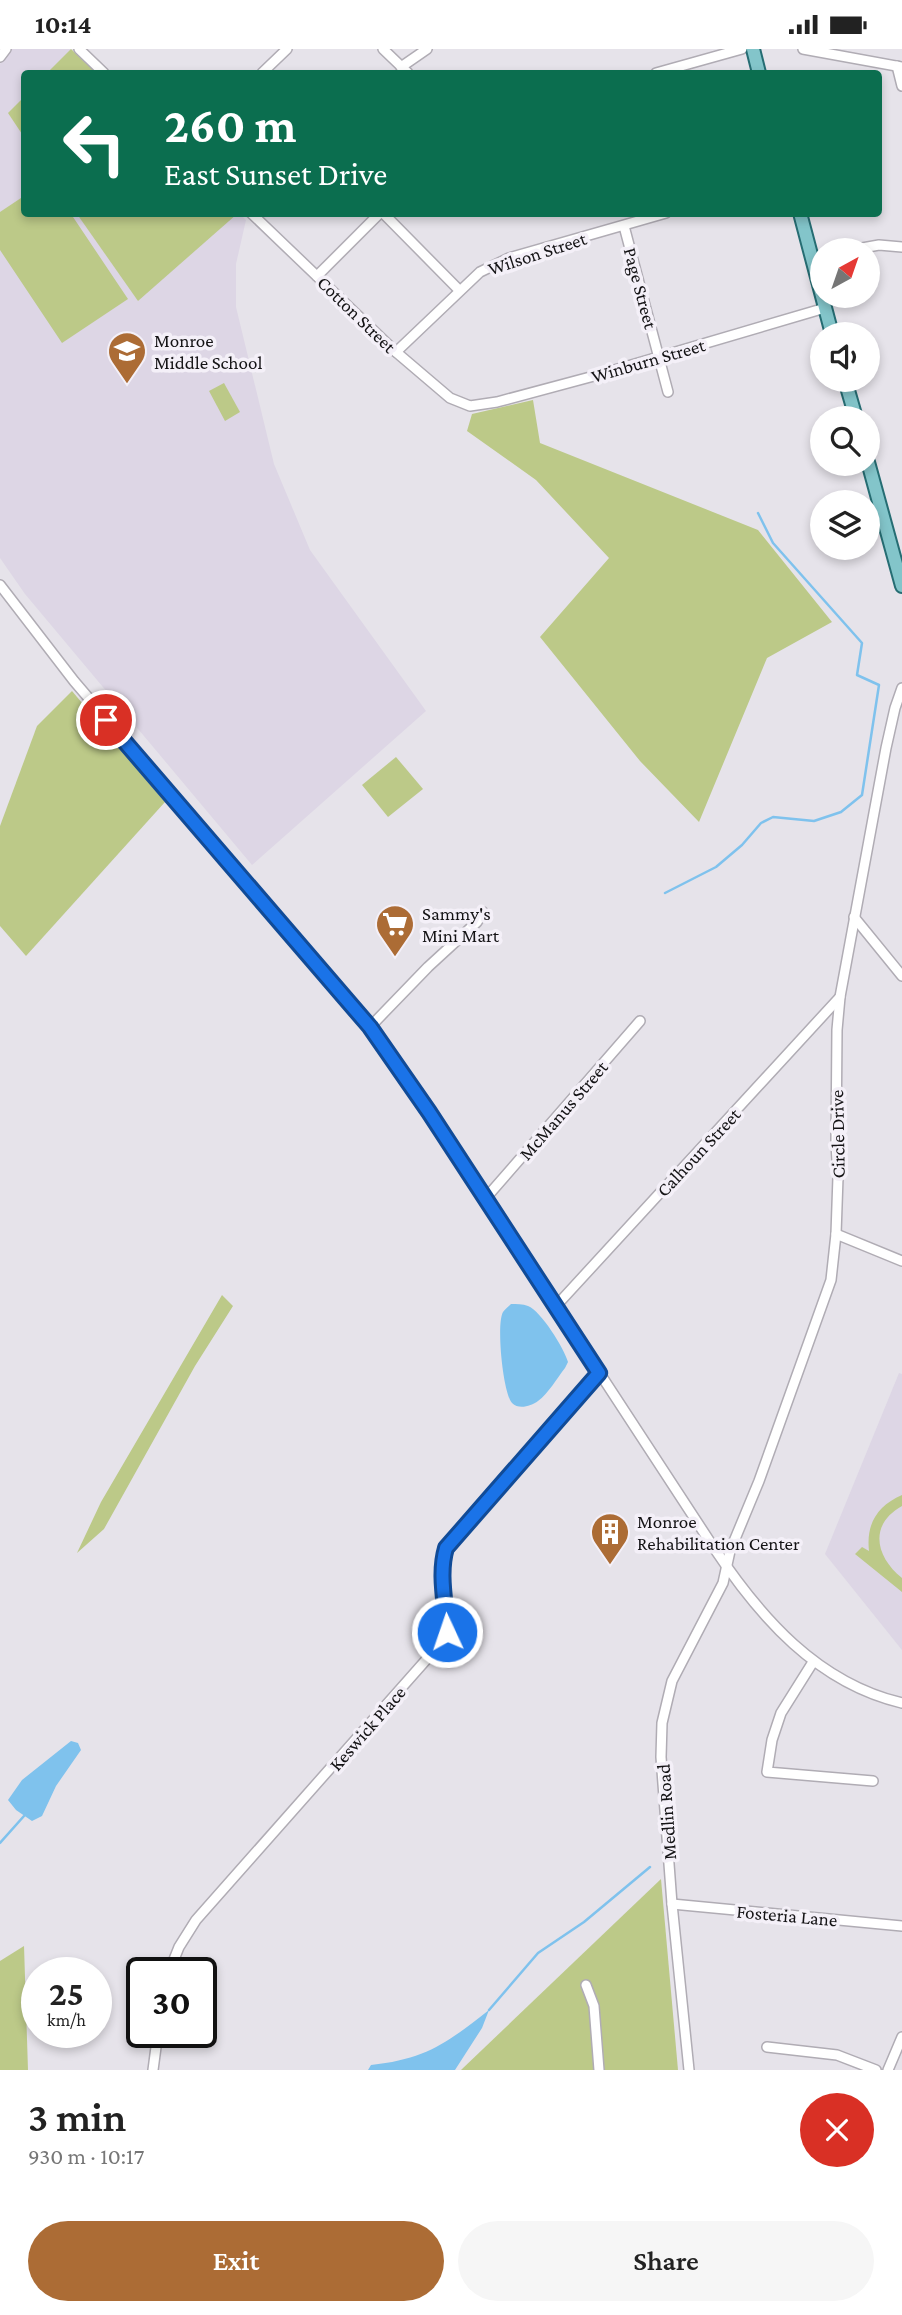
<!DOCTYPE html>
<meta charset="utf-8">
<style>
body{margin:0;font-family:"Crimson Pro",serif;background:#f6f6f6;color:#222;height:100vh;display:flex;flex-direction:column;font-size:26px;white-space:nowrap}
*{box-sizing:border-box;margin:0}
p{font-size:23px;color:#767676}
.icon{flex:none;width:38px;height:38px;fill:none;stroke:currentColor;stroke-width:2;stroke-linecap:round;stroke-linejoin:round}
.map{position:relative;height:2021px;overflow:hidden}
.side{display:flex;flex-direction:column;background:#fff;flex:1}
.side>*{flex:none}
.top-card{position:absolute;left:21px;top:21px;width:861px;height:147px;border-radius:7px;box-shadow:0 4px 10px #0003;background:#0b6e4f;color:#fff;overflow:hidden}
.needle{width:46px;rotate:40deg}
.tools{position:absolute;left:810px;top:189px;display:grid;gap:14px}
.tools a{display:grid;place-items:center;width:70px;height:70px;border-radius:50%;background:#fff;box-shadow:0 4px 10px #0003;font-size:35px}
.speed{position:absolute;left:21px;top:1908px;display:flex;gap:14px;font-size:35px;font-weight:700;text-align:center}
.speed>*{display:grid;place-content:center;width:91px;height:91px;border-radius:50%;background:#fff;box-shadow:0 4px 10px #0003;line-height:1}
.speed small{font-size:18px;font-weight:400}
.speed .limit{border:4px solid #111;border-radius:10px;background:#fff;color:#111}
.pin{position:absolute;display:grid;place-items:center;width:60px;height:60px;color:#fff;margin:-30px;border:4px solid #fff;border-radius:50%;box-shadow:0 2px 7px #0007}
.me{position:absolute;width:77px;margin:-38px;rotate:357deg;stroke-linejoin:round;filter:drop-shadow(0 0 5px #0008)}
.turn{display:flex;align-items:center;gap:24px;height:147px;padding:0 28px;font-size:32px}
.turn .icon{width:91px;height:91px;stroke-width:2.5}
.turn b{display:block;font-size:49px;line-height:60px}
.round{display:grid;place-items:center;flex:none;width:74px;height:74px;border-radius:37px;background:#f6f6f6}
.head{display:flex;align-items:center;justify-content:space-between;height:119px;padding:0 28px}
h1{font-size:42px;font-weight:600;line-height:52px}
.button{display:flex;gap:14px;margin-top:auto;padding:14px 28px}
.button a{flex:1;height:80px;border-radius:42px;background:#ac6c35;color:#fff;font-size:28px;font-weight:600;line-height:80px;text-align:center}
.button a+a{background:#f6f6f6;color:#222}
.status{display:flex;justify-content:space-between;align-items:center;height:49px;padding:0 35px;background:#fff;direction:ltr}
.status svg{height:19px;fill:currentColor}
.map>svg:first-child{display:block}
</style>
<div class="status"><b>10:14</b><svg viewBox="0 0 49 12"><path d="M0 12V9h3v3zM5 12V6h3v6zM10 12V3h3v9zM15 12V0h3v12zM26 1h20v11H26zM47 4h2v5h-2z"/></svg></div>
<div class="map">
<svg width="902" height="2021" viewBox="0 0 902 2021">
<rect width="100%" height="100%" fill="#e6e3ea"/>
<g fill="#ddd6e5">
<polygon points="12,0 70,0 96,24 24,24 24,164 239,164 246,171 236,215 236,258 274,415 310,501 426,662 252,816 25,545 0,509 0,15"/>
<polygon points="899,1324 902,1325 902,1601 825,1505"/>
</g>
<g fill="#bcc988">
<polygon points="71,0 96,24 47,24"/>
<polygon points="24,48 24,88 8,64"/>
<polygon points="24,147 24,164 71,165 128,250 62,294 0,201 0,163"/>
<polygon points="77,165 237,165 138,252"/>
<polygon points="224,334 240,363 225,372 209,342"/>
<polygon points="533,351 540,394 758,481 832,573 767,609 699,773 640,712 540,588 609,509 536,431 467,382 472,365"/>
<polygon points="72,642 165,753 26,907 0,877 0,777 37,677"/>
<polygon points="396,708 423,740 388,768 362,736"/>
<polygon points="222,1246 233,1257 195,1317 104,1480 77,1504 101,1453"/>
<path d="M 902,1446 L 902,1457 C 868,1476 876,1508 902,1529 L 902,1543 L 855,1505 L 862,1498 L 869,1502 C 866,1475 877,1457 902,1446 Z"/>
<polygon points="661,1830 678,2021 461,2021"/>
<polygon points="24,1897 28,2021 0,2021 0,1912"/>
</g>
<g fill="#7fc2ed">
<path d="M 511,1255 C 516,1255 523,1255 528,1257 C 541,1262 564,1299 568,1313 L 565,1319 C 557,1329 548,1345 538,1352 C 531,1357 519,1361 512,1354 C 503,1344 496,1275 503,1263 C 505,1260 508,1258 511,1255 Z"/>
<polygon points="71,1692 78,1694 81,1701 56,1737 42,1767 32,1772 16,1761 8,1751 22,1731"/>
<path d="M 489,1961 L 482,1979 L 455,2021 L 368,2021 L 371,2016 C 426,2010 447,1994 489,1961 Z"/>
</g>
<g fill="none" stroke-linecap="round" stroke-linejoin="round">
<g stroke="#7fc2ed" stroke-width="2.5">
<polyline points="665,844 716,818 742,796 761,774 773,768 814,772 841,763 862,746 879,636 857,626 862,594 773,494 758,464"/>
<polyline points="0,1794 24,1767"/>
<polyline points="489,1961 538,1904 584,1873 650,1818"/>
</g>
<defs>
<g id="minor">
<polyline points="79,0 104,24"/>
<polyline points="383,0 408,24"/>
<polyline points="803,0 902,18"/>
<polyline points="0,8 6,0"/>
<polyline points="897,17 902,37"/>
<polyline points="401,18 427,0"/>
<polyline points="262,24 287,0"/>
<polyline points="656,24 742,0"/>
<polyline points="251,164 396,303 450,349 470,357 497,353 594,327 825,259"/>
<polyline points="383,164 459,241"/>
<polyline points="624,177 668,343"/>
<polyline points="851,201 879,196 902,198"/>
<polyline points="317,227 380,164"/>
<polyline points="396,303 480,223 509,209 666,164"/>
<path d="M 0,536 L 74,632 L 370,978 L 429,1063 L 714,1499 C 760,1568 817,1634 902,1654"/>
<polyline points="854,868 902,927"/>
<polyline points="370,978 428,918 477,873 483,863"/>
<polyline points="485,1150 640,972"/>
<polyline points="836,1185 902,1212"/>
<polyline points="556,1257 840,948"/>
<polyline points="813,1613 781,1664 772,1691 767,1723 873,1732"/>
<polyline points="672,1855 902,1877"/>
<path d="M 169,1923 L 179,1898 L 196,1871 L 441,1594 C 453,1572 442,1550 441,1527 C 441,1517 443,1508 446,1499 L 599,1324"/>
<polyline points="586,1936 594,1957 599,2021"/>
<polyline points="767,1998 837,2006 876,2021"/>
<polyline points="153,2021 158,1983"/>
<polyline points="689,2021 672,1855 661,1708 662,1674 672,1632 723,1534 730,1502 759,1432 831,1231 836,1185 838,1128 836,1094 837,981 840,948 886,699 895,659 902,639"/>
<polyline points="888,2021 902,1988"/>
</g>
<g id="major">
<polyline points="753,0 759,24"/>
<polyline points="800,164 832,285"/>
<polyline points="845,331 856,369"/>
<polyline points="868,413 902,537"/>
</g>
</defs>
<use href="#minor" stroke="#b0acb4" stroke-width="12"/>
<use href="#major" stroke="#266d73" stroke-width="16"/>
<use href="#minor" stroke="#fff" stroke-width="9"/>
<use href="#major" stroke="#83c5ca" stroke-width="12"/>
</g>
<g fill="none" stroke-linecap="round" stroke-linejoin="round">
<defs>
<path id="route" d="M 106,671 L 370,978 L 429,1063 L 599,1324 L 446,1499 C 438,1526 446,1555 447,1583"/>
</defs>
<use href="#route" stroke="#114b97" stroke-width="18"/>
<use href="#route" stroke="#1a73e8" stroke-width="12"/>
</g>
<defs>
<symbol id="school-pin" viewBox="-11 -11 22 30"><path d="M0 17L-7.5 6A9.5 9.5 0 1 1 7.5 6Z" fill="#ac6c35" stroke="#f4f0f8"/><path d="M0-5L7-2L0 1L-7-2ZM-4 1L0 2.5L4 1V4Q0 6-4 4Z" fill="#fff"/></symbol>
<symbol id="supermarket-pin" viewBox="-11 -11 22 30"><path d="M0 17L-7.5 6A9.5 9.5 0 1 1 7.5 6Z" fill="#ac6c35" stroke="#f4f0f8"/><path d="M-6-5.5h2.5l.6 2H6L4.5 2H-2.5L-4.4-4H-6ZM-1.5 3.2a1.3 1.3 0 1 0 .1 0ZM3 3.2a1.3 1.3 0 1 0 .1 0Z" fill="#fff"/></symbol>
<symbol id="building-pin" viewBox="-11 -11 22 30"><path d="M0 17L-7.5 6A9.5 9.5 0 1 1 7.5 6Z" fill="#ac6c35" stroke="#f4f0f8"/><path d="M-4-6H4V6H1V3H-1V6H-4ZM-2.5-4.3h1.7v1.8h-1.7ZM.8-4.3h1.7v1.8H.8ZM-2.5-1h1.7V.8h-1.7ZM.8-1h1.7V.8H.8Z" fill="#fff"/></symbol>
</defs>
<g fill-rule="evenodd">
<use href="#school-pin" x="105" y="280" width="44" height="60"/>
<use href="#supermarket-pin" x="373" y="853" width="44" height="60"/>
<use href="#building-pin" x="588" y="1461" width="44" height="60"/>
</g>
<g text-anchor="middle" stroke-width="7" stroke-linejoin="round" paint-order="stroke">
<g font-size="19" fill="#141315" stroke="#f4f0f8">
<text transform="translate(537 204) rotate(-18)" y="7">Wilson Street</text>
<text transform="translate(641 239) rotate(75)" y="7">Page Street</text>
<text transform="translate(357 265) rotate(44)" y="7">Cotton Street</text>
<text transform="translate(648 311) rotate(-16)" y="7">Winburn Street</text>
<text transform="translate(563 1061) rotate(-49)" y="7">McManus Street</text>
<text transform="translate(837 1085) rotate(-91)" y="7">Circle Drive</text>
<text transform="translate(698 1103) rotate(-47)" y="7">Calhoun Street</text>
<text transform="translate(367 1679) rotate(-49)" y="7">Keswick Place</text>
<text transform="translate(666 1763) rotate(-94)" y="7">Medlin Road</text>
<text transform="translate(787 1866) rotate(5)" y="7">Fosteria Lane</text>
</g>
<g font-size="19" fill="#141315" stroke="#f4f0f8" text-anchor="start">
<text x="154" y="298">Monroe<tspan x="154" dy="22">Middle School</tspan></text>
<text x="422" y="871">Sammy's<tspan x="422" dy="22">Mini Mart</tspan></text>
<text x="637" y="1479">Monroe<tspan x="637" dy="22">Rehabilitation Center</tspan></text>
</g>
</g>
</svg>
<div class="tools">
<a><svg class="needle" viewBox="-14 -14 28 28"><path d="M0-13l5 13h-10z" fill="#e53935"/><path d="M0 13l5-13h-10z" fill="#767676"/></svg></a>
<a><svg class="icon" aria-label="sound" viewBox="0 0 24 24"><path d="M4 9h4l5-4v14l-5-4H4zM17 9q2 3 0 6"/></svg></a>
<a><svg class="icon" aria-label="search" viewBox="0 0 24 24"><circle cx="10" cy="10" r="6"/><path d="M15 15l6 6"/></svg></a>
<a><svg class="icon" aria-label="layers" viewBox="0 0 24 24"><path d="M12 4l9 5-9 5-9-5zM3 14l9 5 9-5"/></svg></a>
</div>
<div class="speed"><div>25<small>km/h</small></div><div class="limit">30</div></div>
<div class="pin" style="left:106px;top:671px;background:#d93025"><svg class="icon" aria-label="arrive" viewBox="0 0 24 24"><path d="M6 21V4h12l-3 4 3 4H6"/></svg></div>
<svg class="me" style="left:447px;top:1583px" viewBox="-20 -20 40 40"><circle r="17" fill="#1a73e8" stroke="#fff" stroke-width="3"/><path d="M0-11L8 9 0 5-8 9z" fill="#fff"/></svg>
<div class="top-card">
<div class="turn"><svg class="icon" aria-label="left" viewBox="0 0 24 24"><path d="M17 20v-9H6M10 6l-5 5 5 5"/></svg><div><b>260 m</b>East Sunset Drive</div></div>
</div>
</div>
<section class="side">
<div class="head"><div><h1>3 min</h1><p>930 m · 10:17</p></div><a class="round" style="background:#d93025;color:#fff"><svg class="icon" aria-label="close" viewBox="0 0 24 24"><path d="M6 6l12 12M18 6L6 18"/></svg></a></div>
<div class="button"><a>Exit</a><a>Share</a></div>
</section>
